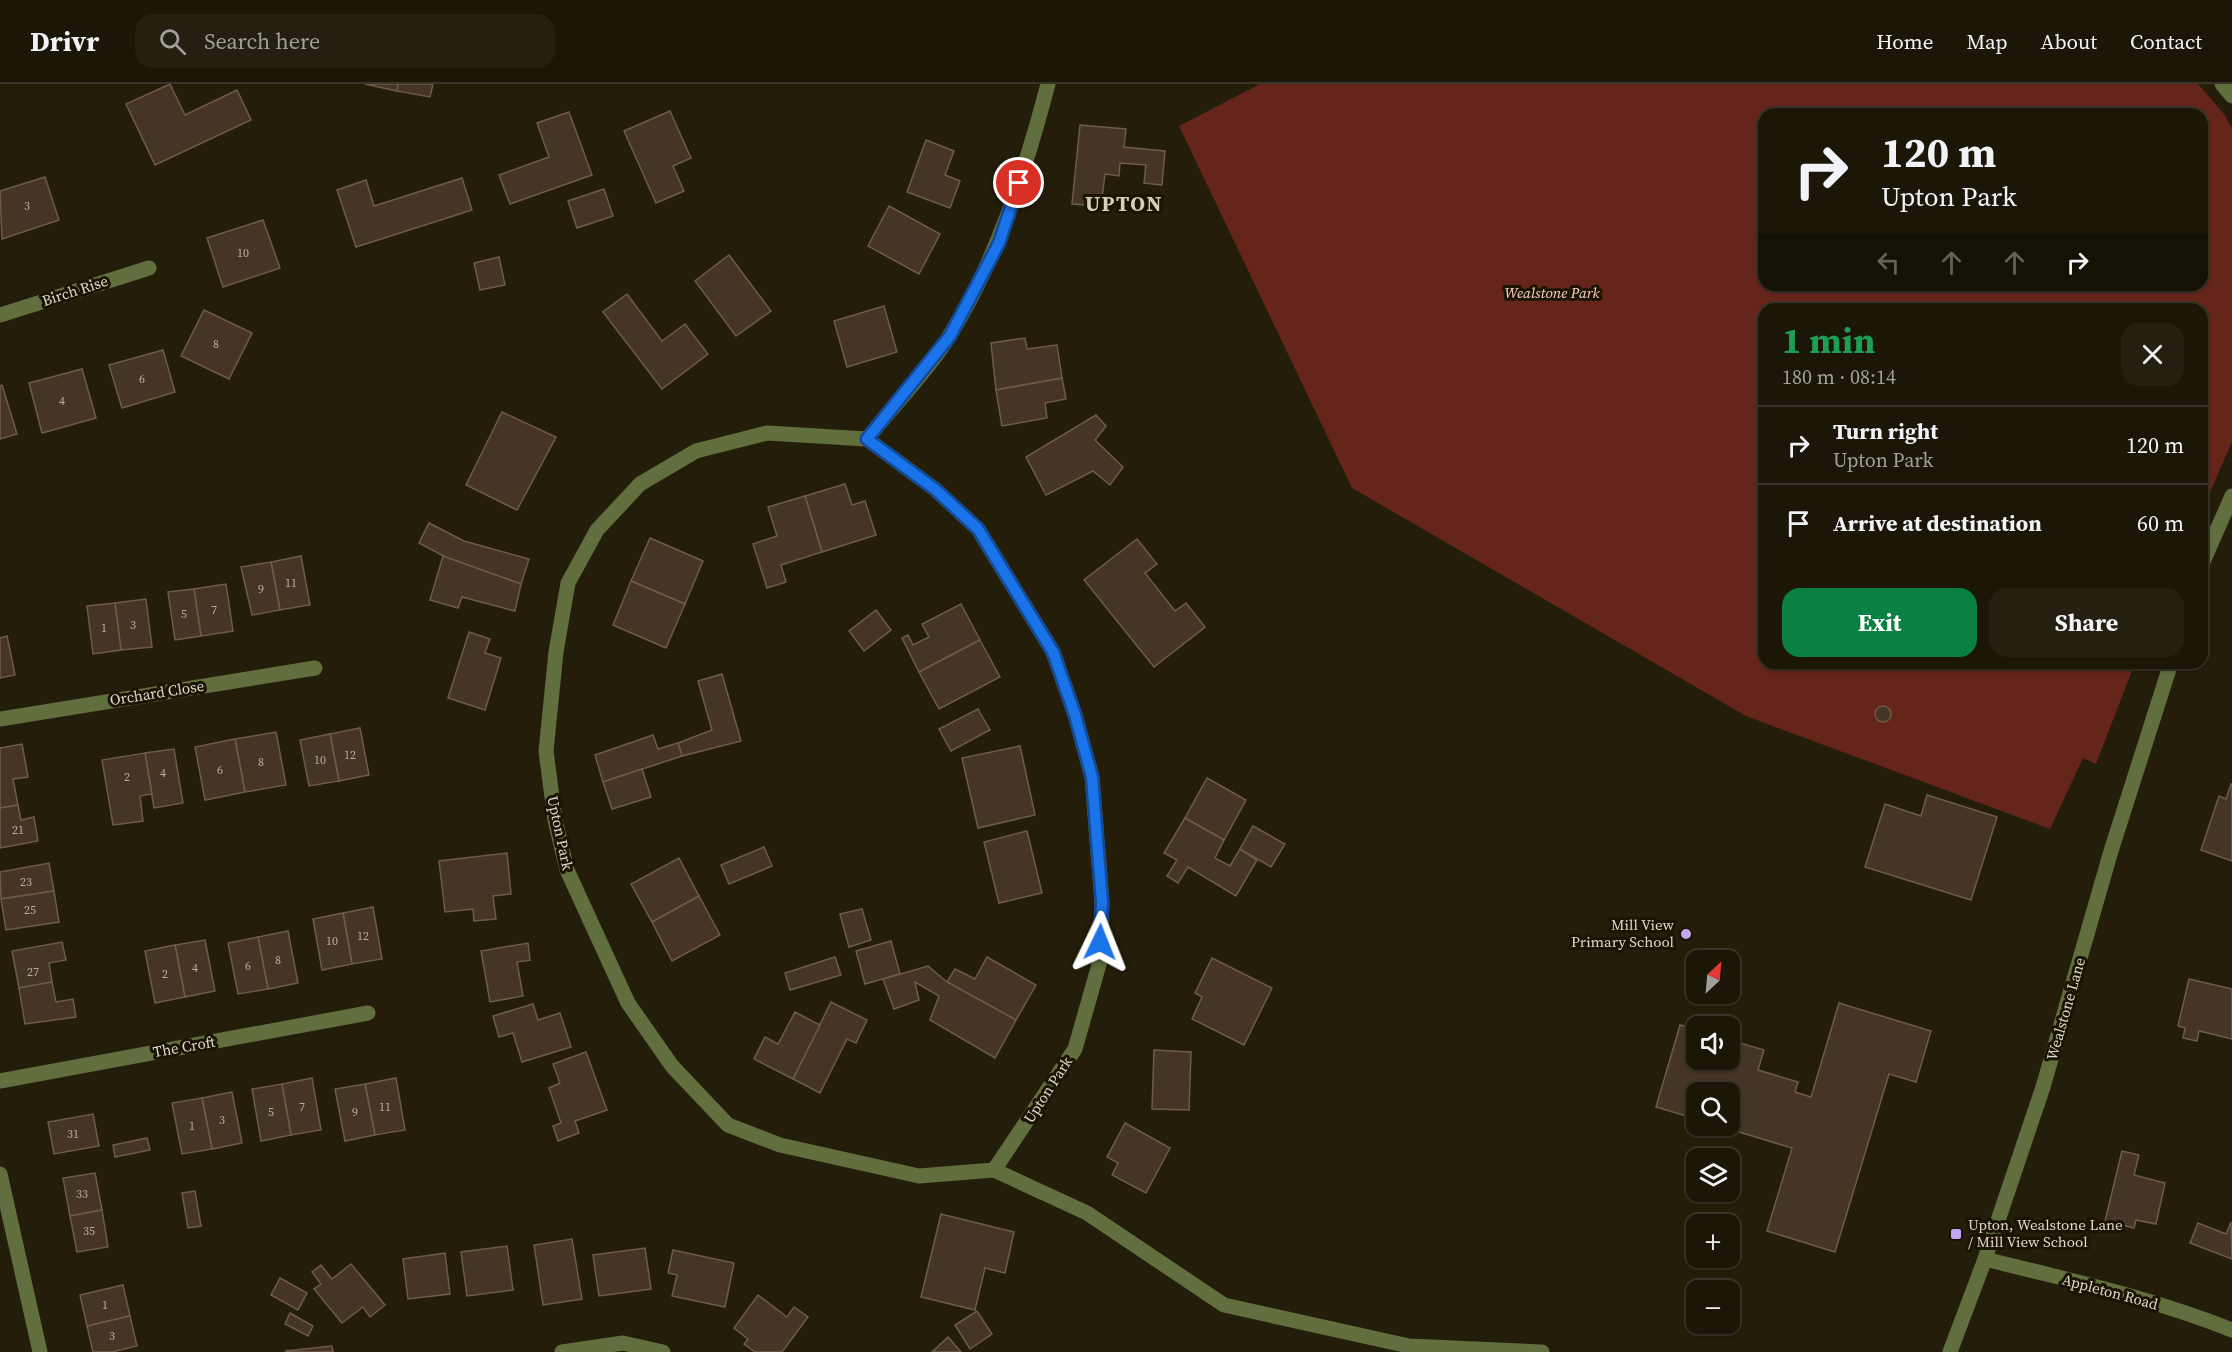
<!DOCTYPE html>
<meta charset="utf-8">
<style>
body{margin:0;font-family:"Source Serif 4",serif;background:#241f11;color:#f1f3f6;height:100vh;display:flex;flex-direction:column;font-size:22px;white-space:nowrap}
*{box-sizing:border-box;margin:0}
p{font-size:20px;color:#a09f9b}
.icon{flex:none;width:33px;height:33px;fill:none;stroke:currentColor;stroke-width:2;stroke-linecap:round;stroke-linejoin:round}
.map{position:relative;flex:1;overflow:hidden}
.side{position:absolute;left:1758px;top:219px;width:450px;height:366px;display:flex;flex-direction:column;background:#1b1607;border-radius:18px;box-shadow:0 2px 4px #0004,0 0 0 2px #393528}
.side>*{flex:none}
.guide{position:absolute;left:1758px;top:24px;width:450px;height:183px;border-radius:18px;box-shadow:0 2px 4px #0004,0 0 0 2px #393528;background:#1b1607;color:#f1f3f6;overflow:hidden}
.needle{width:39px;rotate:26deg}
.tools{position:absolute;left:1686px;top:866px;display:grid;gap:12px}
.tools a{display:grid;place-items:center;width:54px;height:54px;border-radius:12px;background:#1b1607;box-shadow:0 2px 4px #0004,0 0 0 2px #393528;font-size:30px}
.pin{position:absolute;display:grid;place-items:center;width:51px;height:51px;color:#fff;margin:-26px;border:3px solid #fff;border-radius:50%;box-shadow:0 2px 6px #0007}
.me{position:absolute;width:66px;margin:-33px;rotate:2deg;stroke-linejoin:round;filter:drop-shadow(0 0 4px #0008)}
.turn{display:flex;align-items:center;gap:21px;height:126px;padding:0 24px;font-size:27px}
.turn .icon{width:78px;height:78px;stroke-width:2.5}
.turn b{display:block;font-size:42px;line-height:51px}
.lanes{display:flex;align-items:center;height:57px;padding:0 24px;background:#0003;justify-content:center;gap:30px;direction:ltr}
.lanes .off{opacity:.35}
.round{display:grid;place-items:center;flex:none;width:63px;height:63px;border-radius:18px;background:#241f11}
.overview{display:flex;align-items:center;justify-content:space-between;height:102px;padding:0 24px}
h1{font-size:36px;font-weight:700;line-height:45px;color:#1e9e55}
.cta{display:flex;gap:12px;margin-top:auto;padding:12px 24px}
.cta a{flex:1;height:69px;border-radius:18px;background:#0b8043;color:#fff;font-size:24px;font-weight:700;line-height:69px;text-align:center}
.cta a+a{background:#241f11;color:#f1f3f6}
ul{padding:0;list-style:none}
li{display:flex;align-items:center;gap:18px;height:78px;padding:0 24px;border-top:2px solid #393528}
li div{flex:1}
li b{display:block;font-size:22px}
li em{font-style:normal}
header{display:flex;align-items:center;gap:36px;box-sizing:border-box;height:84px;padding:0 30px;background:#1b1607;border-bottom:2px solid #393528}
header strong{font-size:28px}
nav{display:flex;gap:33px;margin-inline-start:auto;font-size:21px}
.search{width:420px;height:54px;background:#241f11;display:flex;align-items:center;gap:15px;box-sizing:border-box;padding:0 21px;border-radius:18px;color:#a09f9b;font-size:22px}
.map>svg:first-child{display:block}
</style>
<header>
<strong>Drivr</strong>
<div class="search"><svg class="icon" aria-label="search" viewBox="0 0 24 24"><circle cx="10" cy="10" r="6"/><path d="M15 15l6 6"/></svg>Search here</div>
<nav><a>Home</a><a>Map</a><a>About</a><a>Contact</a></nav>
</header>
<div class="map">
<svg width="2232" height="1268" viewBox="0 0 2232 1268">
<rect width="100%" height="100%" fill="#241d09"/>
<path fill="#65251b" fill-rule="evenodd" d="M 1260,0 L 2198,0 L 2224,30 L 2232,44 L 2232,358 L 2202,426 L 2202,225 L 1764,225 L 1764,579 L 2135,579 L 2096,680 L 2083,674 L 2050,745 L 1746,632 L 1352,404 L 1179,42 ZM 1764,30 L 2202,30 L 2202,201 L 1764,201 Z"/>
<g fill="#463426" stroke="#6e5b4c" stroke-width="1.5">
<polygon points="170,0 185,31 237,6 251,36 155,81 126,20"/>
<polygon points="365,0 398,0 397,7"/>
<polygon points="398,0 433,0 430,13 397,7"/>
<polygon points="670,27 691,74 673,82 684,107 656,119 624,47"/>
<polygon points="569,28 592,91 510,120 499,91 549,73 537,39"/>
<polygon points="1080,41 1126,45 1124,63 1165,67 1162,101 1144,99 1146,81 1120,79 1119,92 1105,90 1101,122 1072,120"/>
<polygon points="926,56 954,67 945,91 960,97 950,124 907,108"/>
<polygon points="45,93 59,136 2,155 0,107"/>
<polygon points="462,94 472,126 356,163 337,106 366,96 374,122"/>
<polygon points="604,105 613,132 577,144 568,117"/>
<polygon points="889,122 940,150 919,190 868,162"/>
<polygon points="263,136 280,184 223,203 207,154"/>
<polygon points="729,171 771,227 736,252 695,197"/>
<polygon points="499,173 505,201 480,206 474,179"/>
<polygon points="627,210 662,257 685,240 708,270 662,305 603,228"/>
<polygon points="884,222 897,268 847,283 834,237"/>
<polygon points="204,226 252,249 229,295 181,272"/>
<polygon points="1025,254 1027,265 1057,261 1062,294 996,306 991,259"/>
<polygon points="163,266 175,308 122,324 109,281"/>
<polygon points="82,285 96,334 42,349 29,299"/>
<polygon points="1062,294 1066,315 1045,319 1047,334 1002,342 996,306"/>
<polygon points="2,301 17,350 0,355 0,302"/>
<polygon points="502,328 556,353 517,426 466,401"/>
<polygon points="1096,331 1106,342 1095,356 1123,383 1110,401 1093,387 1046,411 1026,373"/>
<polygon points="845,400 852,421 865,417 876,451 822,468 805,412"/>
<polygon points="805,412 822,468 781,481 786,498 767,504 753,460 777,452 768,423"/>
<polygon points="429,439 464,457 529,475 521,500 453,477 419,459"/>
<polygon points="650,454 703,477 685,520 631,497"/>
<polygon points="1137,455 1157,480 1145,489 1175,527 1186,519 1205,543 1154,583 1084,496"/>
<polygon points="301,472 310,521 280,526 271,478"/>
<polygon points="443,472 521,500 515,527 462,513 458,524 430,516"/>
<polygon points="271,478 280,526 252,531 241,483"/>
<polygon points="631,497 685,520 666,564 613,541"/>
<polygon points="226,500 233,547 201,552 194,505"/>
<polygon points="194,505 201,552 175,556 168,508"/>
<polygon points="146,515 152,563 121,566 115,519"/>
<polygon points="115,519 121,566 93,570 87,522"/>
<polygon points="961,520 980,556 919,588 902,554 908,551 913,561 929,553 922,540"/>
<polygon points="876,526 891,546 864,567 849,547"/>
<polygon points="469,548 490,555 485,569 501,574 485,626 448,614"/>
<polygon points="7,552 15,591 0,594 0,554"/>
<polygon points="980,556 1000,593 939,625 919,588"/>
<polygon points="722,590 741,657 682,672 678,659 712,646 698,597"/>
<circle cx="1883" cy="630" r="8"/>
<polygon points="978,625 990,646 951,667 939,645"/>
<polygon points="360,644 369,691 339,697 330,650"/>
<polygon points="276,648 286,701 245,708 235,655"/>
<polygon points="330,650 339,697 309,702 300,656"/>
<polygon points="653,651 658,665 678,659 682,672 603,698 595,671"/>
<polygon points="235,655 245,708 205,716 195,663"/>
<polygon points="22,660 28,693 13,695 18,721 0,724 0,664"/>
<polygon points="1020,662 1035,731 978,744 962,674"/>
<polygon points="174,665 183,719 154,724 145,669"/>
<polygon points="145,669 152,710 140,712 143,737 113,741 102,676"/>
<polygon points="642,685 651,713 612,725 603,698"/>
<polygon points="1207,694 1246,716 1224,756 1185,734"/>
<polygon points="2231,700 2232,700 2232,777 2201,766 2219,712 2226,715"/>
<polygon points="1927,711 1997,733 1971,816 1865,783 1885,720 1921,732"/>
<polygon points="18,721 21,736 34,733 38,757 0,764 0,724"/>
<polygon points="1185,734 1224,756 1215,774 1230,782 1240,765 1257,776 1236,812 1188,783 1178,799 1167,792 1177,776 1164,769"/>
<polygon points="1253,742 1285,760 1271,783 1240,765"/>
<polygon points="1027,747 1042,809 999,819 984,758"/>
<polygon points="764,763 772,782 729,800 721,781"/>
<polygon points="507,769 511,810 493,812 496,835 474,837 473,825 445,828 439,777"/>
<polygon points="679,774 699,812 652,838 631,800"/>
<polygon points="49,779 54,807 1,815 0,788"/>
<polygon points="54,807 59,838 6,846 1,815"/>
<polygon points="699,812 720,851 672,877 652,838"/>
<polygon points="373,823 382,875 352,880 343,829"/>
<polygon points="862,825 871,856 849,863 840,830"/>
<polygon points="343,829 352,880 322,886 313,835"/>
<polygon points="288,847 298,899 268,905 258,853"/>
<polygon points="258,853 268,905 238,910 228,859"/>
<polygon points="205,856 215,907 185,913 175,861"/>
<polygon points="891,857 900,890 865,900 856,867"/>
<polygon points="62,858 66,876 49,879 52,898 19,904 12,867"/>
<polygon points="528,859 530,876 517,878 523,912 490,918 481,867"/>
<polygon points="175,861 185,913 155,919 145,867"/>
<polygon points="835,873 841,891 790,906 785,889"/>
<polygon points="987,873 1036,901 1016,936 947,898 955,885 975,895"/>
<polygon points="1212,874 1272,904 1244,961 1192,935 1202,913 1195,909"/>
<polygon points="928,882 947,898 1016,936 995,974 930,936 939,912 915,898 919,916 894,925 883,895"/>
<polygon points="2189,895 2232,905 2232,955 2199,947 2197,957 2183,954 2185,944 2178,942"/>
<polygon points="52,898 56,918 73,915 76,933 25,940 19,904"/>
<polygon points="831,918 867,936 856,959 847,955 820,1009 793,995"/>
<polygon points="1839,919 1931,947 1916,998 1889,990 1835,1168 1767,1147 1792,1064 1716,1041 1730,1041 1730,1008 1696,1008 1696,1035 1656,1023 1680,941 1696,945 1696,975 1730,975 1730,956 1764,966 1758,986 1798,998 1795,1008 1811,1013"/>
<polygon points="533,920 538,936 560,929 571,963 522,978 513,949 499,953 493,932"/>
<polygon points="795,928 820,941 793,995 754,975 765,953 778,960"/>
<polygon points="1154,966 1191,968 1189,1026 1152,1025"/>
<polygon points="586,968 607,1026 575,1037 579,1049 558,1057 553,1042 561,1039 549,1004 560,999 553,980"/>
<polygon points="312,994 321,1046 291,1051 282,1000"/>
<polygon points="396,994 405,1046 375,1051 365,1000"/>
<polygon points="282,1000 291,1051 261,1057 252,1005"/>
<polygon points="365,1000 375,1051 345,1057 335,1005"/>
<polygon points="232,1008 242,1059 212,1065 202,1014"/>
<polygon points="202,1014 212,1065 182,1070 172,1019"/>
<polygon points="93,1030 99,1062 54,1070 48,1038"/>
<polygon points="1125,1039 1170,1064 1146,1109 1112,1091 1118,1079 1107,1073"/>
<polygon points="147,1054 150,1066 115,1073 113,1061"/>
<polygon points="2122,1067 2139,1071 2134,1091 2165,1099 2156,1140 2136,1136 2134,1144 2105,1137"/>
<polygon points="95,1089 102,1126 70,1132 63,1094"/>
<polygon points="195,1107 201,1142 188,1144 182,1109"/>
<polygon points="102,1126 108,1163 77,1168 70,1132"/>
<polygon points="941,1130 1014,1148 1005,1189 985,1184 975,1226 921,1213"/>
<polygon points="2231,1138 2232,1175 2190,1159 2198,1139 2226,1150"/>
<polygon points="572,1155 582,1215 543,1221 534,1161"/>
<polygon points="507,1162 513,1206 467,1212 461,1168"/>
<polygon points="645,1164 651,1205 599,1212 593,1171"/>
<polygon points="673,1166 734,1179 725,1223 672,1212 677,1191 668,1189"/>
<polygon points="445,1169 450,1210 408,1215 403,1175"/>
<polygon points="351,1180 385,1221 370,1233 363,1223 342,1239 314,1205 321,1200 312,1188 321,1181 332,1195"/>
<polygon points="280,1194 307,1209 298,1226 271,1211"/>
<polygon points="123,1201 130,1232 87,1242 80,1211"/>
<polygon points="758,1211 787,1233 794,1223 808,1233 782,1268 755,1268 744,1260 748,1255 734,1244"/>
<polygon points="977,1227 992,1250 970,1265 955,1241"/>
<polygon points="290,1229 313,1242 308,1252 285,1240"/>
<polygon points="130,1232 137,1262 112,1268 93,1268 87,1242"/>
<polygon points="948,1253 961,1268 932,1268"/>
<polygon points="332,1262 333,1268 286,1268 286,1267"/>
</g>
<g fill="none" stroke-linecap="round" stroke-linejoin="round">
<g stroke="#616f3e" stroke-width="15">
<polyline points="2222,0 2232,12"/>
<polyline points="0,231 149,184"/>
<polygon points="767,349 867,355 936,406 978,445 1053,568 1075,631 1092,693 1102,818 1100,877 1075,965 994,1086 919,1092 780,1061 728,1041 672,982 628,919 567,786 555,736 546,667 556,568 568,499 597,446 640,400 696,367"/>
<path d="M 867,355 C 893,322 929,285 950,251 C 998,173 1025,87 1048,0"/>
<polyline points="2202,480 2232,412"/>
<polyline points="0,635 315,584"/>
<polyline points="0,997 368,929"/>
<polyline points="994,1086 1087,1129 1224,1221 1409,1262 1542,1268"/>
<polyline points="0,1090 40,1268"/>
<path d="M 1985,1175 C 2068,1196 2153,1214 2232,1246"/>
<polyline points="562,1268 623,1259 663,1268"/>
<polyline points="1950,1268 1985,1175 2043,1003 2111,767 2171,579"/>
</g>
</g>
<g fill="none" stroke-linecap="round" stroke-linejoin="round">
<defs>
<polyline id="route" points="1019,99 999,159 950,252 867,355 936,406 978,445 1053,568 1075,631 1092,693 1102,818 1100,858"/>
</defs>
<use href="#route" stroke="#114b97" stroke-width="15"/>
<use href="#route" stroke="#1a73e8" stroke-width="10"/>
</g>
<g fill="#c2a8f2" stroke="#1b1402" stroke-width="2">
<circle cx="1686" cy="850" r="6"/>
<rect x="1950" y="1144" width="12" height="12" rx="3"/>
</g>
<g text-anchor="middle" stroke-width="6" stroke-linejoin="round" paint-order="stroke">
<g font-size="12" fill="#b7b0a2">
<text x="27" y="126">3</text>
<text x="243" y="173">10</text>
<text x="216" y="264">8</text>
<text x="142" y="299">6</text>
<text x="62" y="321">4</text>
<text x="291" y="503">11</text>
<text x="261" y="509">9</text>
<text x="214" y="530">7</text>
<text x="184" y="534">5</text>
<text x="133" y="545">3</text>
<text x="104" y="548">1</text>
<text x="350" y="675">12</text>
<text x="320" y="680">10</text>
<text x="261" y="682">8</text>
<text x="220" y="690">6</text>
<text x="163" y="693">4</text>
<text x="127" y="697">2</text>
<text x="18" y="750">21</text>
<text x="26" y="802">23</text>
<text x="30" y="830">25</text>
<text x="363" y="856">12</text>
<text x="332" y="861">10</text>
<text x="278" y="880">8</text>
<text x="248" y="886">6</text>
<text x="195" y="888">4</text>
<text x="33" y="892">27</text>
<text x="165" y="894">2</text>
<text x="302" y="1027">7</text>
<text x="385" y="1027">11</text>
<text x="271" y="1032">5</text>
<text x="355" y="1032">9</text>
<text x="222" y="1040">3</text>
<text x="192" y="1046">1</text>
<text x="73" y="1054">31</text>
<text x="82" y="1114">33</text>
<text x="89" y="1151">35</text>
<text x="105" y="1225">1</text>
<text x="112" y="1256">3</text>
</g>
<g font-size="15" fill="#ddd9cc" stroke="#1b1402">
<text transform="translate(75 207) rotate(-18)" y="5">Birch Rise</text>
<text transform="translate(157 609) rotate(-9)" y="5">Orchard Close</text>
<text transform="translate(560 749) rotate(78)" y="5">Upton Park</text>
<text transform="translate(2066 925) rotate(-74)" y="5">Wealstone Lane</text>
<text transform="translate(184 963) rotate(-10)" y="5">The Croft</text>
<text transform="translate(1048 1006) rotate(-57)" y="5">Upton Park</text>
<text transform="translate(2110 1208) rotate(15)" y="5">Appleton Road</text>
</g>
<g font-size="15" font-style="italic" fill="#fdd0c7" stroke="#1b1402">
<text x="1552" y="214">Wealstone Park</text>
</g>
<g font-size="15" fill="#ddd9cc" stroke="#1b1402" text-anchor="end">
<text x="1674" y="846">Mill View<tspan x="1674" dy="17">Primary School</tspan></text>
<text x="1968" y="1146" text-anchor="start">Upton, Wealstone Lane<tspan x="1968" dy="17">/ Mill View School</tspan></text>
</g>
<g font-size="21" font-weight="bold" letter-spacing="1.5" fill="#d8cfb7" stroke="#1b1402">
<text x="1124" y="127">UPTON</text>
</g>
</g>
</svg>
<div class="tools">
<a><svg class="needle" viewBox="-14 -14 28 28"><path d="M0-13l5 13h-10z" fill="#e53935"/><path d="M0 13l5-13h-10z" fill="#a09f9b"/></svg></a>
<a><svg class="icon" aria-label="sound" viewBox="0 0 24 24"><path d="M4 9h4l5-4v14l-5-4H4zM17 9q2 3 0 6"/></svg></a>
<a><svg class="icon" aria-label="search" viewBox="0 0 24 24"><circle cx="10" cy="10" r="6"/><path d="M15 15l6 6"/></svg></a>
<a><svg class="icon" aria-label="layers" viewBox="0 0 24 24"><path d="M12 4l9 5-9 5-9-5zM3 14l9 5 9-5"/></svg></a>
<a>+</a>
<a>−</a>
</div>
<div class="pin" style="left:1019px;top:99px;background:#d93025"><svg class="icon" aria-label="arrive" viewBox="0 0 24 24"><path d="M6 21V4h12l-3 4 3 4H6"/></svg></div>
<svg class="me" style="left:1100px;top:858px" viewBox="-20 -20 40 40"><path d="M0-17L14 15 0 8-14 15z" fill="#1a73e8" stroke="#fff" stroke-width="4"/></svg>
<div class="guide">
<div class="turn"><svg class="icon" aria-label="right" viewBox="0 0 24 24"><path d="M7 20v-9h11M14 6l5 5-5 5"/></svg><div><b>120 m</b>Upton Park</div></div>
<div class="lanes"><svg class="icon off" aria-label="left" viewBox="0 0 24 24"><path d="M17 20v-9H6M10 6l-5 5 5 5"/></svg><svg class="icon off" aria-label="ahead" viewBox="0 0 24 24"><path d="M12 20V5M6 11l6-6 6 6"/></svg><svg class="icon off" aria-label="ahead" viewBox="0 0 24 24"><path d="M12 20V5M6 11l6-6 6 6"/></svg><svg class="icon" aria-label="right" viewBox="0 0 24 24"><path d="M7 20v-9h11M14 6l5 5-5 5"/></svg></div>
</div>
<section class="side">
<div class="overview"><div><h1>1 min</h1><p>180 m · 08:14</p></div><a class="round"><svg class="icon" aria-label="close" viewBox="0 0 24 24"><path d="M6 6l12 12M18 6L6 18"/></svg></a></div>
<ul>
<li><svg class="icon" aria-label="right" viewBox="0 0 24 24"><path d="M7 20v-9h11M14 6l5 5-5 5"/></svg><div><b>Turn right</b><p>Upton Park</p></div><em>120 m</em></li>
<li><svg class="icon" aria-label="arrive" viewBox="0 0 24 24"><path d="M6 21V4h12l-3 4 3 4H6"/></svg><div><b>Arrive at destination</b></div><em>60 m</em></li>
</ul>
<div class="cta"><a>Exit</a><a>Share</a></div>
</section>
</div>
